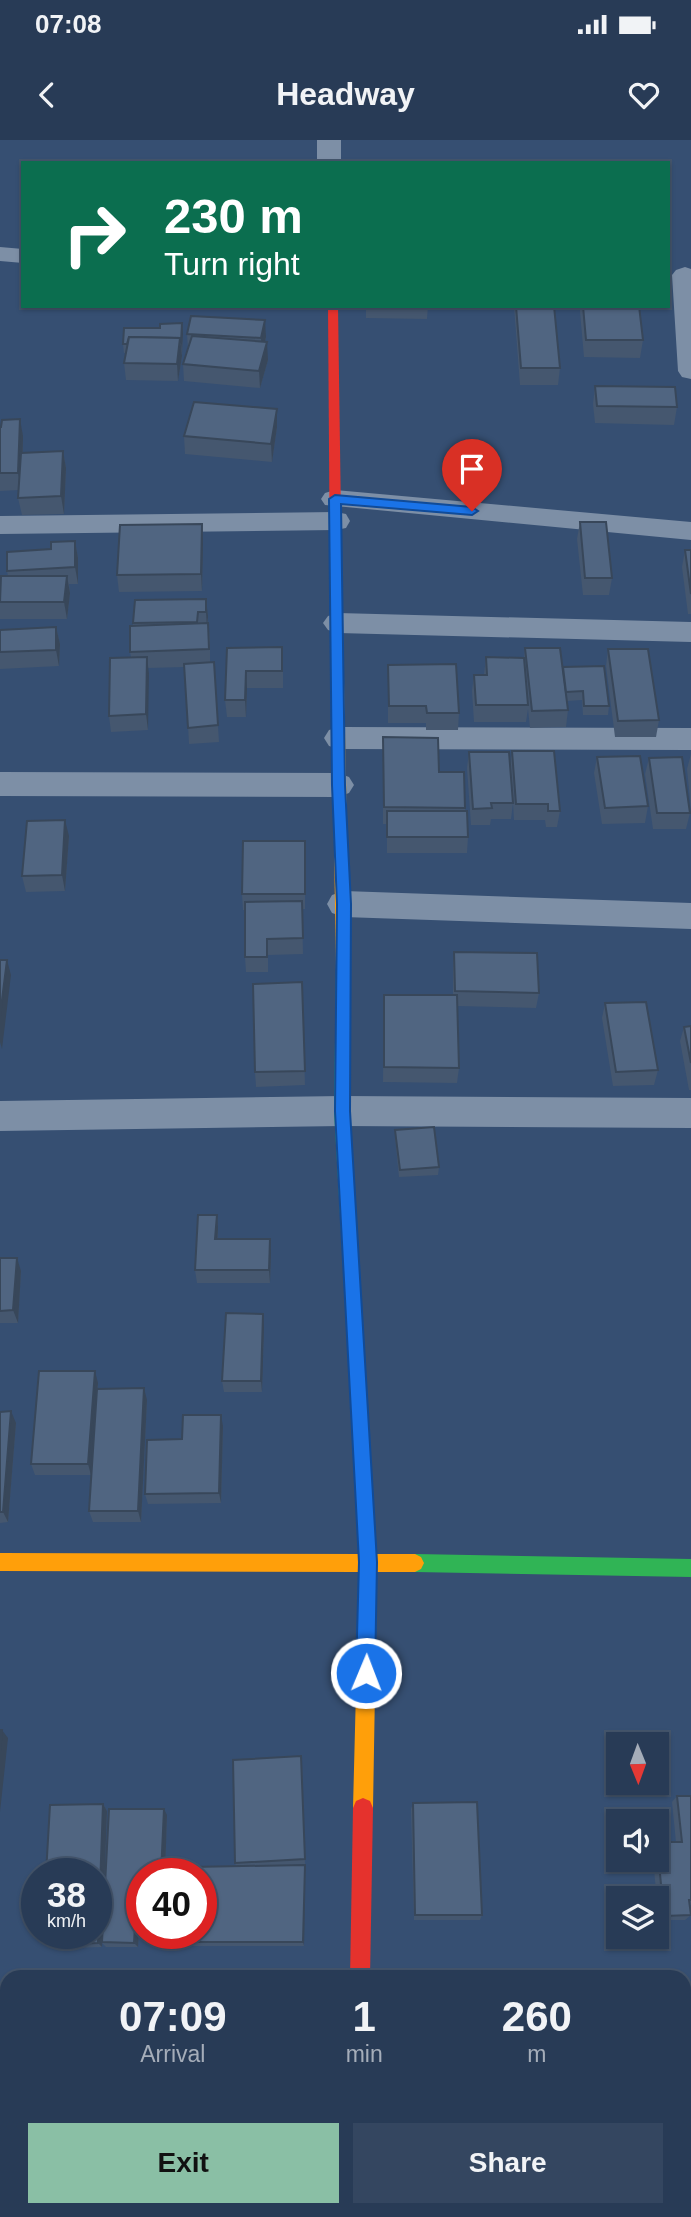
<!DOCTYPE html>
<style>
body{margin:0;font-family:Helvetica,sans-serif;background:#344660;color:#f1f3f6;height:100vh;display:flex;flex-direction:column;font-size:26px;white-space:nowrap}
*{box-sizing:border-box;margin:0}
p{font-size:23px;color:#a5adb9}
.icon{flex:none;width:38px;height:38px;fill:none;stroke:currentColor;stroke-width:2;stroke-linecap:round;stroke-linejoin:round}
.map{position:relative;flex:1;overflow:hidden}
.side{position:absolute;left:0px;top:1830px;width:691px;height:247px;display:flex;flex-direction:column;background:#283b56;border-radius:21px 21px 0 0;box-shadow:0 2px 5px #0004,0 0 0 2px #44556c}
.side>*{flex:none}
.hud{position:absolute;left:21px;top:21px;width:649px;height:147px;border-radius:0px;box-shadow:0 2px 5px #0004,0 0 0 2px #44556c;background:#0b6e4f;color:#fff;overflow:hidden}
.needle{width:46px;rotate:179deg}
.fabs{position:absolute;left:606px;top:1592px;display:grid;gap:14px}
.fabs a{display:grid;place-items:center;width:63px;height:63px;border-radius:0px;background:#283b56;box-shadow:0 2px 5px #0004,0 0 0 2px #44556c;font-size:35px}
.speed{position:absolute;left:21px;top:1718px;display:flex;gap:14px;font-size:35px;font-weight:700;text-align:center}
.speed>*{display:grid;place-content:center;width:91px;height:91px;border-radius:50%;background:#283b56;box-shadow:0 2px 5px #0004,0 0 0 2px #44556c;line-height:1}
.speed small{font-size:18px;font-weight:400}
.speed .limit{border:10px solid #d22;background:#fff;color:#111}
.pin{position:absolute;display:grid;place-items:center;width:60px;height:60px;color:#fff;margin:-72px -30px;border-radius:50% 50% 50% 0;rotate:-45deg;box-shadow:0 0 7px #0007}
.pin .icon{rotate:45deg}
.me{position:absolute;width:77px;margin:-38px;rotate:1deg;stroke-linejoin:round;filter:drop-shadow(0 0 5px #0008)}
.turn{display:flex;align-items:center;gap:24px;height:147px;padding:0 28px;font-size:32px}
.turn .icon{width:91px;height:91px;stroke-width:2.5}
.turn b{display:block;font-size:49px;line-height:60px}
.eta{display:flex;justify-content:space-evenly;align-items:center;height:119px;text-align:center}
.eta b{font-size:42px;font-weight:700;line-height:49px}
.action{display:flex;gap:14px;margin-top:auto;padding:14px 28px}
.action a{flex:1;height:80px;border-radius:0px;background:#8abfa5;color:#111;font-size:28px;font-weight:700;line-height:80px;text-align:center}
.action a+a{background:#344660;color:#f1f3f6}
.status{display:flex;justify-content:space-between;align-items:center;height:49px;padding:0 35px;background:#283b56;direction:ltr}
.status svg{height:19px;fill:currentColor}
header{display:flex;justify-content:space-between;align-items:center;height:91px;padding:0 28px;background:#283b56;font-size:32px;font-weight:700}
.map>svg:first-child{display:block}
</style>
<div class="status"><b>07:08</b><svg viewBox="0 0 49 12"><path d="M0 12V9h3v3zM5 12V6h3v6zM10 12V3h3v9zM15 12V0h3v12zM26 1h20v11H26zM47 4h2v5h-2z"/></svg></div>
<header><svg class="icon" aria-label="back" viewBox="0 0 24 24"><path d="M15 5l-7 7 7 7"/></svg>Headway<svg class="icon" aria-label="heart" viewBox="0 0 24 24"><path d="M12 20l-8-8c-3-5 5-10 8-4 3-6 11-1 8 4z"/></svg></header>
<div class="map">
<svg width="691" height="2077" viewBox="0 0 691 2077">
<rect width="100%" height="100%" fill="#364f72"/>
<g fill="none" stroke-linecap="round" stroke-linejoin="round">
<g fill="#7d8fa6" fill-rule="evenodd">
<rect x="317" y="0" width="24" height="23"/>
<polygon points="0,107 23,109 23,123 0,121"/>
<polygon points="685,127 691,129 691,239 682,237 678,231 672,135 676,130"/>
<polygon points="335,350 691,382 691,400 325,365 321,359 325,353"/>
<polygon points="336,372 346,374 350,381 346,388 336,390 0,394 0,376"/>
<polygon points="338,473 691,482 691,502 338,493 328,490 323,483 328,476"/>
<polygon points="340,587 691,588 691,610 340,609 329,606 324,598 329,590"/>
<polygon points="0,632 338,633 349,637 354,645 349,653 338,657 0,656"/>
<polygon points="344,751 691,763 691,789 344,777 332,773 327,764 332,755"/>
<polygon points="342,956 691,958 691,988 342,986 0,991 0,961"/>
<rect x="684" y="1973" width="7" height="50"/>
<rect x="0" y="1979" width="7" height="50"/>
<rect x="332" y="2070" width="50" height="7"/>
</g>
<g fill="#30b455" fill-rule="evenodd">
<polygon points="343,824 350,830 350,971 359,1126 357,1131 351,1133 345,1131 343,1126 334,971 336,830"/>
<polygon points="415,1414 691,1419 691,1437 415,1432 409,1429 406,1423 409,1417"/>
</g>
<g fill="#ff9f0a" fill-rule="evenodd">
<polygon points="336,443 342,447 350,830 343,836 336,830 330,447"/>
<polygon points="351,1119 357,1121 359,1126 376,1414 415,1414 421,1417 424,1423 421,1429 415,1432 377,1432 373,1668 370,1675 363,1678 356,1675 353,1668 359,1432 0,1431 0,1413 359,1414 343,1126 345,1121"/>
</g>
<g fill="#e5322d" fill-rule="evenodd">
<polygon points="328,166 338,166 342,447 336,451 330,447"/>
<polygon points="363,1658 370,1661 373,1668 370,1838 350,1838 353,1668 356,1661"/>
</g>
</g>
<g fill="#45576f">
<polygon points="366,166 428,166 427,179 366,178"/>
<polygon points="514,166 516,166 560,228 558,245 520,245"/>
<polygon points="580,166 639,166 643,200 640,218 584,217 580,172"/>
<polygon points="182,183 183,193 182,216 178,241 126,240 124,223 126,213 124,213 123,204 160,188"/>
<polygon points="187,194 266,197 265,202 268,220 260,248 184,241 183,224 188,208"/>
<polygon points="595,246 677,267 674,285 595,283 593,264"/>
<polygon points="277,269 277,287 272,322 185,314 184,296"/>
<polygon points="0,287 23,296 23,313 63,311 66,328 64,374 22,375 18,358 19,350 0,351"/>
<polygon points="580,382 612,438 609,455 583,455 577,399"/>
<polygon points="202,384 203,401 202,451 119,452 117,435"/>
<polygon points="75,401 78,418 78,444 69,444 70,453 67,479 0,479 0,442 8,436 7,431 51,409"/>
<polygon points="685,410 691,410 691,474 688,474 682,427"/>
<polygon points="206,459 210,500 210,522 214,522 219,602 189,604 185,527 148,528 148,590 111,592 109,576 131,517 130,512 133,483"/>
<polygon points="56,487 60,504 59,526 0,529 0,490"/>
<polygon points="227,508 283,524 283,548 247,548 246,577 227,577 225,560"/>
<polygon points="525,508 563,530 609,566 608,575 583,575 582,560 567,561 568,570 566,587 530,588 528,569 526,582 474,582 472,551 474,535 484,535 486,517 524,518"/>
<polygon points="608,509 659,580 656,597 615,597 606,526"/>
<polygon points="388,525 459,573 458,590 426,590 426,583 388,583"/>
<polygon points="383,597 439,632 464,632 465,671 468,697 467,713 387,713 387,684 383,684"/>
<polygon points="512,611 560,671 557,687 546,687 545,680 514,680 513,663 511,679 491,679 490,685 471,685 467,628 469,612 510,625"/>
<polygon points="691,614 691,670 687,629"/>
<polygon points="597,617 648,666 645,683 602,684 594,633"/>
<polygon points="649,618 690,673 686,689 653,689 645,634"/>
<polygon points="69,696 65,751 26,752 22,736"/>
<polygon points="305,701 305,769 302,769 303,814 268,815 268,832 246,832 245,817 245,770 243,770 242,754"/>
<polygon points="454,812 539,853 536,868 457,866 459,928 457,943 383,942 384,855 453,855 453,827"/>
<polygon points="302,842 305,945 256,947 255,932"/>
<polygon points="605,863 658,930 654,945 613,946 602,878"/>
<polygon points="691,886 691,950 689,950 680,901 684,887"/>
<polygon points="395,990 439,1027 438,1035 399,1037 395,997"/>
<polygon points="217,1075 218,1088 218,1099 271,1112 270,1143 197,1143 195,1130"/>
<polygon points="0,1118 21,1131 18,1183 0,1183"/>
<polygon points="264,1186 262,1252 224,1252 222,1241"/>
<polygon points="98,1243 98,1249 147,1260 141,1382 93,1382 89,1371 91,1335 35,1335 31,1324"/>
<polygon points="0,1272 16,1283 8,1382 0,1383"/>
<polygon points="223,1286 221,1363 148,1364 145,1354 182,1299"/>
<polygon points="302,1623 305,1724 281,1726 305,1725 304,1806 189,1806 187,1802 236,1726 235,1723"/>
<polygon points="677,1656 691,1656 691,1765 689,1765 691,1775 685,1780 659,1780 653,1720 656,1720 657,1702 676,1702 672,1662"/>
<polygon points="413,1663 482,1775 480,1780 414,1780 411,1669"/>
<polygon points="103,1664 107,1671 103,1776 167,1675 165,1734 142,1734 142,1790 139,1790 138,1807 106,1807 102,1803 102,1807 72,1808 68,1804"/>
</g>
<g fill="#38475a">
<polygon points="265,180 266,197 262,216 261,198"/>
<polygon points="182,183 183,193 182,213 181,203"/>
<polygon points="180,198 182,216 178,241 177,224"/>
<polygon points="267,202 268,220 260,248 259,231"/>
<polygon points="277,269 277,287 272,322 271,304"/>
<polygon points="20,279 23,296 22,350 18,333"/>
<polygon points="63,311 66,328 64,374 61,356"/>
<polygon points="202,384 203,401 202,451 201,434"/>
<polygon points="75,401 78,418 78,444 75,427"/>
<polygon points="67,436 70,453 67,479 64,462"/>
<polygon points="206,459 208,476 207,489 206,472"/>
<polygon points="56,487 60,504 59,526 56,510"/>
<polygon points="147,517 149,534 148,590 146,574"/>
<polygon points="246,531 247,548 246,577 245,560"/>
<polygon points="65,680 69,696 65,751 62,735"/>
<polygon points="7,820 11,835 2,909 0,902 0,876"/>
<polygon points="217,1075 218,1088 217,1112 215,1099"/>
<polygon points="270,1099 271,1112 270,1143 269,1130"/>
<polygon points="17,1118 21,1131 18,1183 13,1170"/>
<polygon points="263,1174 264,1186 262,1252 261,1241"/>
<polygon points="95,1231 98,1243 91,1335 88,1324"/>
<polygon points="144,1248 147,1260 141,1382 138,1371"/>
<polygon points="11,1271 16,1283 8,1382 3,1372"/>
<polygon points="221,1275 223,1286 221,1363 219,1353"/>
<polygon points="2,1590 8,1598 0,1672 0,1611"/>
<polygon points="103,1664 107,1671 102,1807 98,1803"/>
<polygon points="164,1669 167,1675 165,1734 161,1734"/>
<polygon points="305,1725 305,1731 304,1806 303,1802"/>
<polygon points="135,1786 139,1790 138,1807 134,1803"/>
</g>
<g fill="#506581" stroke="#38475a" stroke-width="2">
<polygon points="516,166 554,166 560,228 521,228"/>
<polygon points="583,166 639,166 643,200 586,200"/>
<polygon points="191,176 265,180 261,198 187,194"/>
<polygon points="182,183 181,203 180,198 129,197 127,204 123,204 124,188 160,188 160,184"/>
<polygon points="192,196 267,202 259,231 183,224"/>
<polygon points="129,197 180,198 177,224 124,223"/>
<polygon points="595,246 675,247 677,267 597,266"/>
<polygon points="194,262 277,269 271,304 184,296"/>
<polygon points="20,279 18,333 0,333 0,287 1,287 2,280"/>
<polygon points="63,311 61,356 18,358 21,313"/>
<polygon points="580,382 606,382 612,438 585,438"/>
<polygon points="202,384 201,434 117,435 120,385"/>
<polygon points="75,401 75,427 7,431 7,412 51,409 51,402"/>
<polygon points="685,410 691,410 691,454"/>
<polygon points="1,436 67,436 64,462 0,462"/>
<polygon points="206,459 206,472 198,472 197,482 133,483 135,460"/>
<polygon points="208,483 209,509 130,512 130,486"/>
<polygon points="56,487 56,510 0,512 0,490"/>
<polygon points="282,507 282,531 246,531 245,560 225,560 227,508"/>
<polygon points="525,508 560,508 568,570 532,571"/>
<polygon points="608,509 648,509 659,580 618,581"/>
<polygon points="147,517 146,574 109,576 110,518"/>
<polygon points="486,517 524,518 528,565 476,565 474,535 487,535"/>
<polygon points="214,522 218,585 188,588 184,524"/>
<polygon points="456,524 459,573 427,573 426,566 389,566 388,525"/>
<polygon points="604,526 609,566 584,566 583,551 566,552 563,527"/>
<polygon points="383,597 438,598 439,632 464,632 465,668 384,667"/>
<polygon points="512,611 554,611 560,671 548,671 548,664 516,664"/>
<polygon points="469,612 509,612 513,663 491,663 492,668 473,669"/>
<polygon points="640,616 648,666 605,668 597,617"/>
<polygon points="682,617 690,673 657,673 649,618"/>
<polygon points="387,671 467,671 468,697 387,697"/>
<polygon points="65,680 62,735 22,736 27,681"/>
<polygon points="243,701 305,701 305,754 242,754"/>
<polygon points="302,761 303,798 267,799 267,817 245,817 245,762"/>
<polygon points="454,812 537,813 539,853 455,851"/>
<polygon points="0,820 7,820 0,876"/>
<polygon points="302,842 305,931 255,932 253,844"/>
<polygon points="384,855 457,855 459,928 384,927"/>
<polygon points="646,862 658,930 616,932 605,863"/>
<polygon points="691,886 691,923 684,887"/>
<polygon points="434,987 439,1027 400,1030 395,990"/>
<polygon points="198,1075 217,1075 215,1099 270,1099 269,1130 195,1130"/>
<polygon points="0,1118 17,1118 13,1170 0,1171"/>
<polygon points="226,1173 263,1174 261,1241 222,1241"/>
<polygon points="39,1231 95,1231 88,1324 31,1324"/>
<polygon points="144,1248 138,1371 89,1371 97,1249"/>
<polygon points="11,1271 3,1372 0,1372 0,1272"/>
<polygon points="183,1275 221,1275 219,1353 145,1354 147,1300 182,1299"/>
<polygon points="0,1590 2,1590 0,1611"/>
<polygon points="301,1616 305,1719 235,1723 233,1620"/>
<polygon points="677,1656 691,1656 691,1760 689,1760 691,1775 664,1776 657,1702 682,1702"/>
<polygon points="477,1662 482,1775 415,1775 413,1663"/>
<polygon points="103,1664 98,1803 68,1804 68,1794 96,1794 96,1734 46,1734 50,1665"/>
<polygon points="109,1669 164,1669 161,1734 142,1734 142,1785 135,1786 134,1803 102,1802"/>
<polygon points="305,1725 303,1802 187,1802 187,1794 201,1794 201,1734 189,1734 190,1727"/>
</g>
<polygon fill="#1a73e8" stroke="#114b97" stroke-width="2" points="335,355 472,367 478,371 472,375 341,364 345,645 351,764 350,971 377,1422 375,1533 372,1540 366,1543 359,1540 356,1533 359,1422 335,971 337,764 332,645 329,359"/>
</svg>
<div class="fabs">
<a><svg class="needle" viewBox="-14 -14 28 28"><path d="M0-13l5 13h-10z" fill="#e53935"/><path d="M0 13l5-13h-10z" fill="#a5adb9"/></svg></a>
<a><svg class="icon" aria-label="sound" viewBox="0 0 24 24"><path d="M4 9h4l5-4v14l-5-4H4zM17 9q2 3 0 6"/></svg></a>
<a><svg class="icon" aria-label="layers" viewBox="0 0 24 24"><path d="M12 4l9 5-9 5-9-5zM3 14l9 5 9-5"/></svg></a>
</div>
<div class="speed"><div>38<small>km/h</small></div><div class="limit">40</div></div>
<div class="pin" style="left:472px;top:371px;background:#d93025"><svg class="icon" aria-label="arrive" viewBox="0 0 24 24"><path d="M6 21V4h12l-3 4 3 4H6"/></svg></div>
<svg class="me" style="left:366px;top:1533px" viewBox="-20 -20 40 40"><circle r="17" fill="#1a73e8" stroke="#fff" stroke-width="3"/><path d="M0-11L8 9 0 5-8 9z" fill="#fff"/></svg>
<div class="hud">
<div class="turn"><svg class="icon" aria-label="right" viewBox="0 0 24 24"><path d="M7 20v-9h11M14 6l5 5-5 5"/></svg><div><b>230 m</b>Turn right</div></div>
</div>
<section class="side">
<div class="eta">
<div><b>07:09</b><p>Arrival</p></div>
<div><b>1</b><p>min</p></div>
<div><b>260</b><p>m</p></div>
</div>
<div class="action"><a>Exit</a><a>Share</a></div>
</section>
</div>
